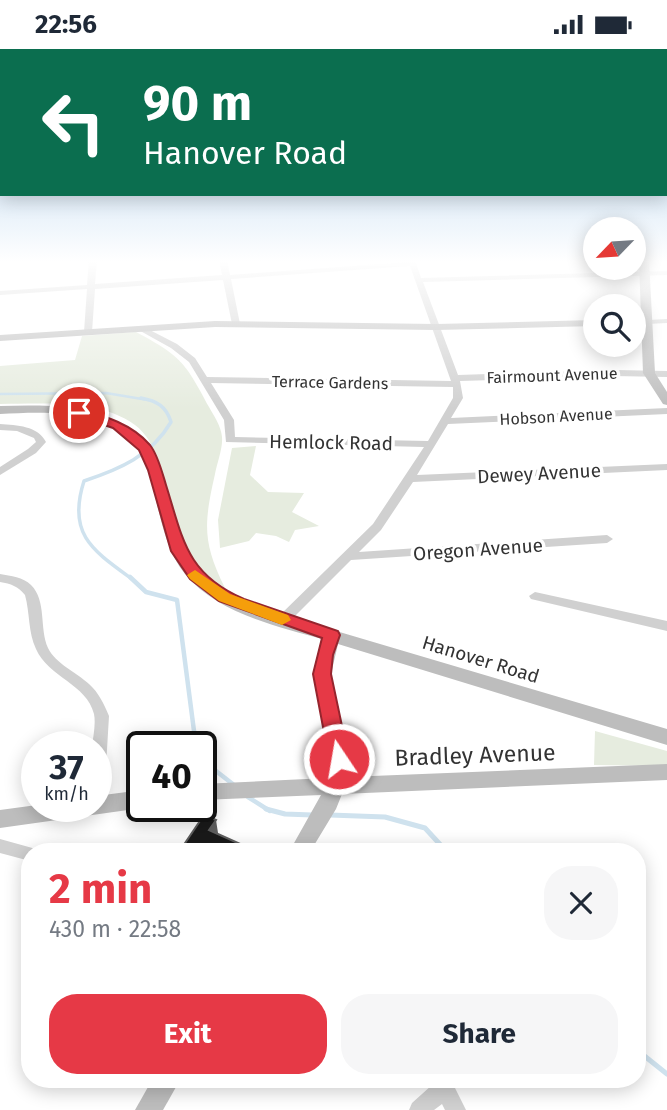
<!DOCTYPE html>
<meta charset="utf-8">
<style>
body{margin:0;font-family:"Fira Sans",sans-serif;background:#f6f6f7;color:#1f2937;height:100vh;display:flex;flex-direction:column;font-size:26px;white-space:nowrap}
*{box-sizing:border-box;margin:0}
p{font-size:23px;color:#747a83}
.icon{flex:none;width:38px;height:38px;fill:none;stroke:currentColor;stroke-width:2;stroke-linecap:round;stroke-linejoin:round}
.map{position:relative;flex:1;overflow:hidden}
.drawer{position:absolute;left:21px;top:794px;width:625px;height:245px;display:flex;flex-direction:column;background:#fff;border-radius:28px;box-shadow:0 4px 18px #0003}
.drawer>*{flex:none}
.banner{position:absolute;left:0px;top:0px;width:668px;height:147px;box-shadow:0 4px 18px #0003;background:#0b6e4f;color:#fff;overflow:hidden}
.needle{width:46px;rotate:245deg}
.buttons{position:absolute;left:583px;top:168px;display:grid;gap:14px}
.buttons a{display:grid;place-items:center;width:63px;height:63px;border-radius:50%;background:#fff;box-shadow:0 4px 18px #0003;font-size:35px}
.speed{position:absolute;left:21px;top:682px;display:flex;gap:14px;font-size:35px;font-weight:700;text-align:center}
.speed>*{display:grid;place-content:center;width:91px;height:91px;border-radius:50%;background:#fff;box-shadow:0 4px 18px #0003;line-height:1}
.speed small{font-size:18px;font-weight:400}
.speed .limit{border:4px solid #111;border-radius:10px;background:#fff;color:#111}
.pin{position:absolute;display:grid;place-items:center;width:60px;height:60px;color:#fff;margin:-30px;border:4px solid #fff;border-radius:50%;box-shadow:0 2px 7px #0007}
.me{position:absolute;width:77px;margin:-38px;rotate:348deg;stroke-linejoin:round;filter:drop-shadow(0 0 5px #0008)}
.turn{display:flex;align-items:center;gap:24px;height:147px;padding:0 28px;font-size:32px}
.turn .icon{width:91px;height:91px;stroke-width:2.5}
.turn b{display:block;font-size:49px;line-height:60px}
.round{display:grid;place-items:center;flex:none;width:74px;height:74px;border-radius:28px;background:#f6f6f7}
.overview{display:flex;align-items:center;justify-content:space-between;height:119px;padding:0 28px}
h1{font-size:42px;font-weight:700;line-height:52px;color:#e63946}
.action{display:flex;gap:14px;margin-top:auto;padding:14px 28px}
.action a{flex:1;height:80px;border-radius:28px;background:#e63946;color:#fff;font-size:28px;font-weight:700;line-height:80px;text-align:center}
.action a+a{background:#f6f6f7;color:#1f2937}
.status{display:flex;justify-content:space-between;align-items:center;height:49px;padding:0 35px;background:#fff;direction:ltr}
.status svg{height:19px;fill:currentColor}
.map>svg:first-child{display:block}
</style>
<div class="status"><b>22:56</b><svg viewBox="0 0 49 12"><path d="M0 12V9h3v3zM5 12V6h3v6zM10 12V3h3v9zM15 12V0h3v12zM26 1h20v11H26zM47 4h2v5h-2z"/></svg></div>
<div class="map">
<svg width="667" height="1061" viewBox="0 0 667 1061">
<rect width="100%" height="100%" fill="#fff"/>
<g fill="#e6ecdf">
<path d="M 136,283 C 181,307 185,313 209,358 C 214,367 221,377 222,388 C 223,399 217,414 215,425 C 204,474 202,493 225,539 L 221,543 C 206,531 190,518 182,499 C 168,464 167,400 135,376 C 99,350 43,355 0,355 L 0,317 L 75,311 L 82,287 Z"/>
<polygon points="256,397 250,426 268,443 304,444 292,463 319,477 295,481 289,493 276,487 256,484 249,492 220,499 218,471 232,399"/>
<polygon points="595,682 667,702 667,717 594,716"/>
</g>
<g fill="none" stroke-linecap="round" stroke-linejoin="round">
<polyline stroke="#cfe2ee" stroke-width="2.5" points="0,345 106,344 148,351"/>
<path stroke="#cfe2ee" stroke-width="3.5" d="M 132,530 C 92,501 67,485 84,432 C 120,420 151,407 171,373 C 166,357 157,352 141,349"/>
<g stroke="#cfe2ee" stroke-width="4.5">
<polyline points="130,528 146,543 177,551 194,682 201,698"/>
<polyline points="201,700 207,715 234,736"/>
<polyline points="248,748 270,762"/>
</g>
<g stroke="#cfe2ee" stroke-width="5">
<polyline points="266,760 285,765 312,766"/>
<polyline points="330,766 385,768 425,779 447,803"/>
<polyline points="637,1001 667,1025"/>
</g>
<g fill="#d0d0d0" fill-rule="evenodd">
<path d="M 89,211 L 97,211 L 95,235 L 222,226 L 219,211 L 227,211 L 230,226 L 408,213 L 407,211 L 415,211 L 421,229 L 667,222 L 667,226 L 423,233 L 458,326 L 614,321 L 667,322 L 667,328 L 614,327 L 460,332 L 463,349 L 451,369 L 667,359 L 667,365 L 448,375 L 417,426 L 667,415 L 667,421 L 413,433 L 381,481 L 359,503 L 607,486 L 613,490 L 607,494 L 351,511 L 288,574 L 278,574 L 277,571 L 278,568 L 373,475 L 424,398 L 226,393 L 224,371 L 189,313 L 171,299 L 135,279 L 142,277 L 177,295 L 195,309 L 207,328 L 451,332 L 410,217 L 231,230 L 240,275 L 236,277 L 232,275 L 223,231 L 95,240 L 92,283 L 88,286 L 84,283 L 87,240 L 0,246 L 0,242 L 87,236 ZM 211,334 L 453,338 L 453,349 L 428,392 L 235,388 L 234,371 Z"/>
<polygon points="667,270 667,274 647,275 643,273 647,271"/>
<path d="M 0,375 C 17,376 38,377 46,393 L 36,404 L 0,426 L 0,418 L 28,400 L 36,393 L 34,389 L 17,382 L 0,381 Z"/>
<path d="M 0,525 C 11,527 23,528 31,536 C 47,552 39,579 48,599 C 56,615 76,623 89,635 C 99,644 104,655 109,667 L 104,751 L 102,756 L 96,758 L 96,698 L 92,698 C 93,688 96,675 94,665 C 87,635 48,628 36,600 C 28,583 30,564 25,546 C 18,537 11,535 0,533 Z"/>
<polygon points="535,543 667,572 667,582 531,550 529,547"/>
<polygon points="0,790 36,800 37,803 30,803 30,812 0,804"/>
<polygon points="430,1031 451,1031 466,1061 445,1061 442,1055 434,1061 409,1061 412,1054 432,1036"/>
</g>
<g fill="#bdbdbd" fill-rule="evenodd">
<polygon points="639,211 649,211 655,324 667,343 667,356 663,355 643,324"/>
<polygon points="595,271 595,277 436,281 215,278 0,292 0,286 215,272 436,275"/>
<path d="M 0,357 C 68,355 140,355 165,432 C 174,459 176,489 192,513 C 215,546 263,560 299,571 L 667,680 L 667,696 L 338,595 L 331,625 L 350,718 L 347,728 L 667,715 L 667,731 L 342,745 L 336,760 L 310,803 L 289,803 L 321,746 L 201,751 L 201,735 L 327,729 L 330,718 L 313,625 L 322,590 C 276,577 217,564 185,525 C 168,504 162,476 156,451 C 152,433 147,412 135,397 C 102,359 45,363 0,365 Z"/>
<polygon points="142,741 142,758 144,758 142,759 0,779 0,761 37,756 96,758 96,747"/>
<polygon points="152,1031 180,1031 163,1061 135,1061"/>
</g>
</g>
<polygon fill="#5f5f5f" points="216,771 218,784 211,793 209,781"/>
<polygon fill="#1a1a1a" stroke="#5f5f5f" stroke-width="2" points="204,766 216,771 209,781 249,799 246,803 179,803"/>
<linearGradient id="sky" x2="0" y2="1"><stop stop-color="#9ec6ea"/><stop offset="0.59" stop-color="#fff"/><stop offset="1" stop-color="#fff" stop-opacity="0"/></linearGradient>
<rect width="667" height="360" fill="url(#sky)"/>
<path fill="#e63946" stroke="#96252e" stroke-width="2" d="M 79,360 C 105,367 132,375 150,396 C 158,406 162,423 166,436 C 183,490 186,525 244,550 L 338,582 L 340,586 L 333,606 L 331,625 L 349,710 L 346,716 L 339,719 L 332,716 L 329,710 L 313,625 L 322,589 L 219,552 L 190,530 L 171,502 L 148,421 L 139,401 L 113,379 L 74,366 L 72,364 Z"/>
<polygon fill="#f59e0b" points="195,521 230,545 288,566 291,571 282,576 219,552 190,530 187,526"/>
<g text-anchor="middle" stroke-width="7" stroke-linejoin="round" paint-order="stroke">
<g font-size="16" fill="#333" stroke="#fff">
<text transform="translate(552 326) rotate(-2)" y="6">Fairmount Avenue</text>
<text transform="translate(330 333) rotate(1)" y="6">Terrace Gardens</text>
<text transform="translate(556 367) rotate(-3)" y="6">Hobson Avenue</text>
</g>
<g font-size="19" fill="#333" stroke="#fff">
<text transform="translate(331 393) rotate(1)" y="7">Hemlock Road</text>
<text transform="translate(539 424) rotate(-3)" y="7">Dewey Avenue</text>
<text transform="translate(478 500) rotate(-4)" y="7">Oregon Avenue</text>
<text transform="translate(481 610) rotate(17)" y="7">Hanover Road</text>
</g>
<g font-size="23" fill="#333" stroke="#fff">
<text transform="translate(475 706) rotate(-2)" y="8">Bradley Avenue</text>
</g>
</g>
</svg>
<div class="buttons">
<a><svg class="needle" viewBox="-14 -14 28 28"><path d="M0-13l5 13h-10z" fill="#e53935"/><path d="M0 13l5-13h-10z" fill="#747a83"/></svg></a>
<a><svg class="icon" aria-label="search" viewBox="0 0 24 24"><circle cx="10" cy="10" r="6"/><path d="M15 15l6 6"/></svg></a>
</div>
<div class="speed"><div>37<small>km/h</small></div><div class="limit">40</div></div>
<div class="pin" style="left:79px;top:364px;background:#d93025"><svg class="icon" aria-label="arrive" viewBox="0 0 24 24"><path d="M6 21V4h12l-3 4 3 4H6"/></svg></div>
<svg class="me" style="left:339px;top:710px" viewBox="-20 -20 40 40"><circle r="17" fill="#e63946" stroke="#fff" stroke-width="3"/><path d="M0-11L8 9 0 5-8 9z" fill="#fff"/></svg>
<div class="banner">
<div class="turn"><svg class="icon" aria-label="left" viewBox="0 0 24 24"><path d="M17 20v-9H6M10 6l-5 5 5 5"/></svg><div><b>90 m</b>Hanover Road</div></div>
</div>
<section class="drawer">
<div class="overview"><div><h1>2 min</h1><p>430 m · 22:58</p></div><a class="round"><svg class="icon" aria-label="close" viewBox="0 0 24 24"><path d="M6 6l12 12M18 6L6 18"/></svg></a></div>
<div class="action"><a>Exit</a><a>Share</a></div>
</section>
</div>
